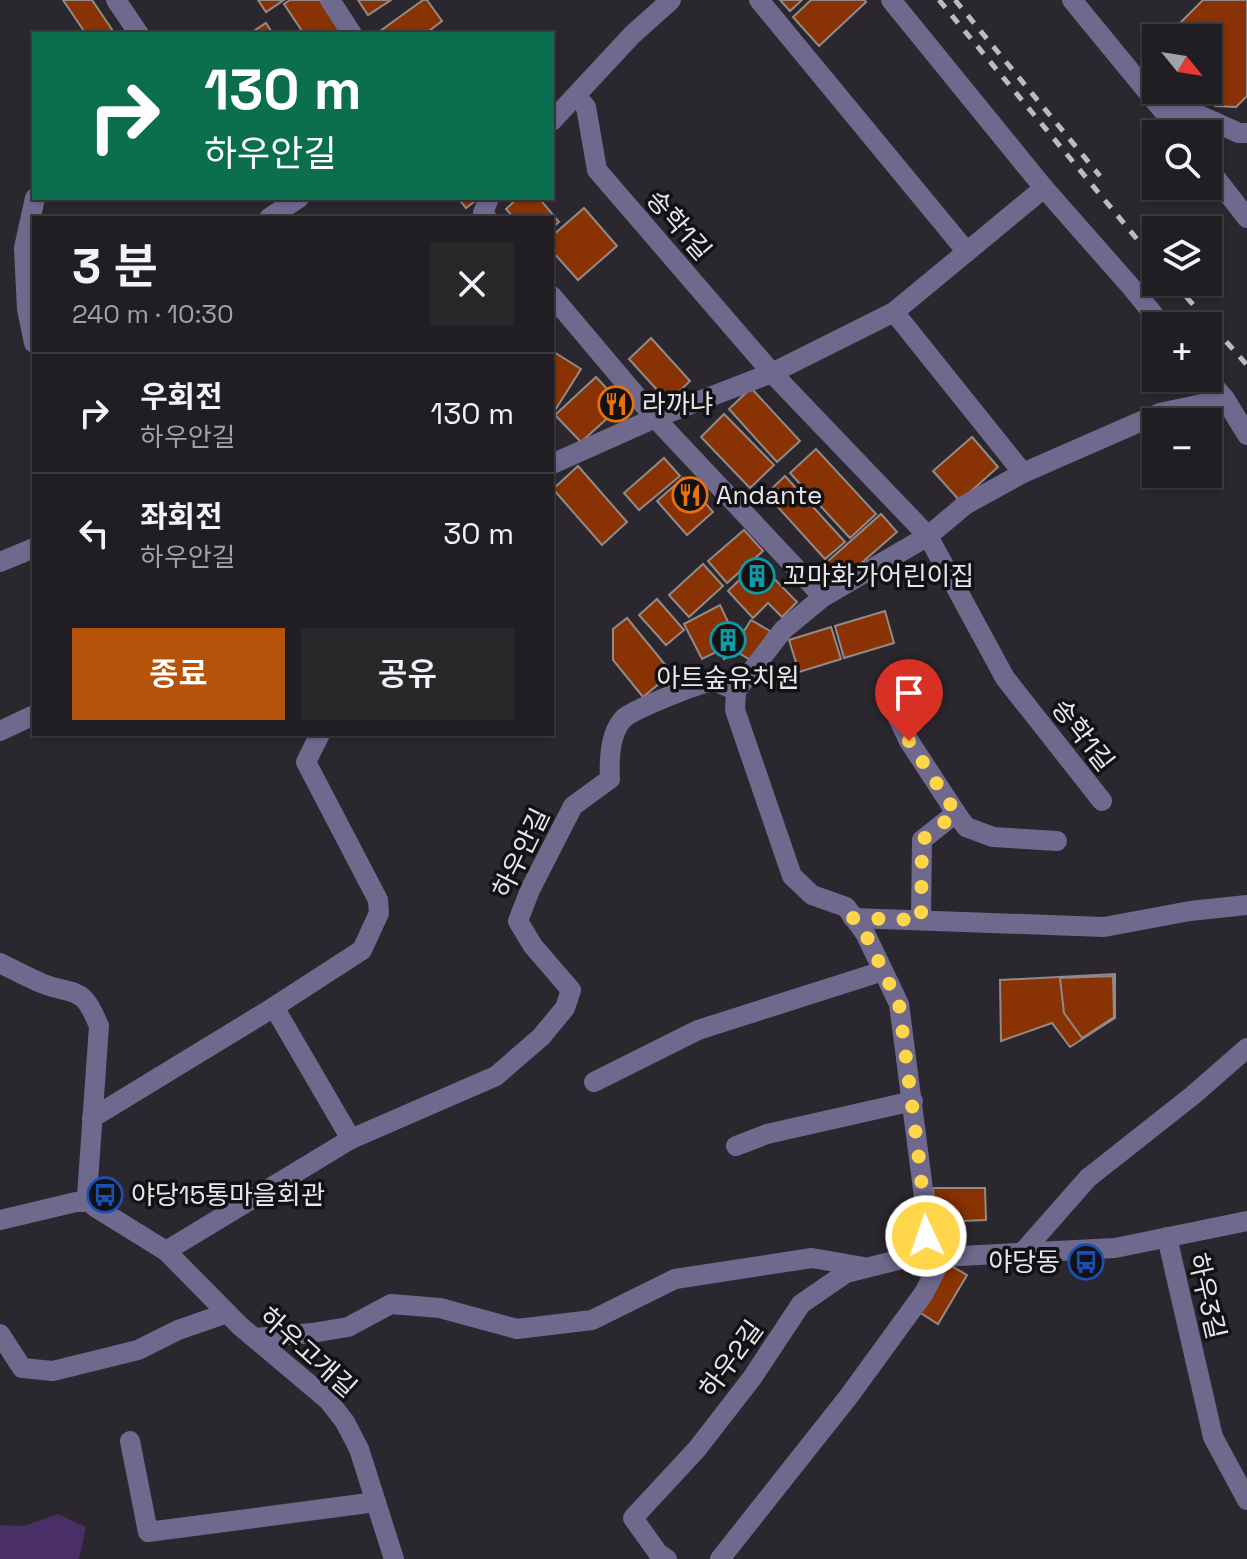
<!DOCTYPE html>
<html lang="ko">
<meta charset="utf-8">
<style>
body{margin:0;font-family:"Space Grotesk","Noto Sans KR",sans-serif;background:#28272a;color:#f1f3f6;height:100vh;display:flex;flex-direction:column;font-size:30px;white-space:nowrap}
*{box-sizing:border-box;margin:0}
p{font-size:26px;color:#a2a2a5}
.icon{flex:none;width:44px;height:44px;fill:none;stroke:currentColor;stroke-width:2;stroke-linecap:round;stroke-linejoin:round}
.map{position:relative;flex:1;overflow:hidden}
.panel{position:absolute;left:32px;top:216px;width:522px;height:520px;display:flex;flex-direction:column;background:#201e22;border-radius:0px;box-shadow:0 2px 6px #0004,0 0 0 2px #3d3c40}
.panel>*{flex:none}
.hud{position:absolute;left:32px;top:32px;width:522px;height:168px;border-radius:0px;box-shadow:0 2px 6px #0004,0 0 0 2px #3d3c40;background:#0b6e4f;color:#fff;overflow:hidden}
.needle{width:52px;rotate:120deg}
.tools{position:absolute;left:1142px;top:24px;display:grid;gap:16px}
.tools a{display:grid;place-items:center;width:80px;height:80px;border-radius:0px;background:#201e22;box-shadow:0 2px 6px #0004,0 0 0 2px #3d3c40;font-size:40px}
.pin{position:absolute;display:grid;place-items:center;width:68px;height:68px;color:#fff;margin:-82px -34px;border-radius:50% 50% 50% 0;rotate:-45deg;box-shadow:0 0 8px #0007}
.pin .icon{rotate:45deg}
.me{position:absolute;width:88px;margin:-44px;rotate:357deg;stroke-linejoin:round;filter:drop-shadow(0 0 6px #0008)}
.turn{display:flex;align-items:center;gap:28px;height:168px;padding:0 40px;font-size:36px}
.turn .icon{width:104px;height:104px;stroke-width:2.5}
.turn b{display:block;font-size:56px;line-height:68px}
.round{display:grid;place-items:center;flex:none;width:84px;height:84px;border-radius:0px;background:#28272a}
.summary{display:flex;align-items:center;justify-content:space-between;height:136px;padding:0 40px}
h1{font-size:48px;font-weight:600;line-height:60px}
.action{display:flex;gap:16px;margin-top:auto;padding:16px 40px}
.action a{flex:1;height:92px;border-radius:0px;background:#b45309;color:#fff;font-size:32px;font-weight:600;line-height:92px;text-align:center}
.action a+a{background:#28272a;color:#f1f3f6}
ul{padding:0;list-style:none}
li{display:flex;align-items:center;gap:24px;height:120px;padding:0 40px;border-top:2px solid #3d3c40}
li div{flex:1}
li b{display:block;font-size:30px}
li em{font-style:normal}
.map>svg:first-child{display:block}
</style>
<div class="map">
<svg width="1247" height="1559" viewBox="0 0 1247 1559">
<rect width="100%" height="100%" fill="#2a282e"/>
<polygon fill="#4a2f66" points="58,1514 86,1527 79,1559 0,1559 0,1525 24,1526"/>
<g fill="#893203" stroke="#938a87" stroke-width="2">
<polygon points="63,0 92,0 115,34 86,34"/>
<polygon points="258,0 284,0 266,12"/>
<polygon points="290,0 320,0 343,34 304,34 284,4"/>
<polygon points="358,0 391,0 368,15"/>
<polygon points="423,0 427,0 442,21 425,34 376,34"/>
<polygon points="780,0 802,0 790,11"/>
<polygon points="811,0 865,0 866,2 819,46 793,17"/>
<polygon points="1203,0 1247,0 1247,96 1236,107 1215,106 1199,90 1208,90 1208,38 1165,38"/>
<polygon points="266,23 273,34 249,34"/>
<polygon points="458,198 479,198 466,208"/>
<polygon points="518,198 539,198 559,222 552,228 552,218 514,218 506,209"/>
<polygon points="584,208 617,246 578,280 552,251 552,236"/>
<polygon points="651,338 690,381 668,402 629,359"/>
<polygon points="554,352 581,369 552,415 552,356"/>
<polygon points="596,377 622,405 581,442 555,415"/>
<polygon points="751,388 800,441 777,462 729,409"/>
<polygon points="724,414 774,465 750,488 701,437"/>
<polygon points="972,437 998,467 960,501 933,471"/>
<polygon points="816,449 876,514 850,538 790,473"/>
<polygon points="664,458 680,476 639,510 624,493"/>
<polygon points="578,466 627,522 602,545 553,489"/>
<polygon points="785,476 845,542 825,559 766,494"/>
<polygon points="683,478 713,512 687,535 657,501"/>
<polygon points="881,514 897,532 843,579 827,562"/>
<polygon points="744,530 763,551 727,583 708,561"/>
<polygon points="758,562 797,602 782,617 768,603 753,618 728,591"/>
<polygon points="703,564 723,586 689,617 669,595"/>
<polygon points="657,599 684,630 666,645 639,615"/>
<polygon points="720,605 728,622 744,631 751,620 770,631 752,661 737,652 724,659 720,650 702,659 684,624"/>
<polygon points="885,611 894,643 844,658 835,626"/>
<polygon points="627,618 672,673 643,697 613,660 613,629"/>
<polygon points="831,627 841,659 799,672 789,640"/>
<polygon points="1115,974 1115,1018 1070,1047 1052,1023 1001,1041 1000,980"/>
<polygon points="1113,976 1114,1017 1082,1038 1064,1013 1060,978"/>
<polygon points="933,1188 985,1188 986,1220 935,1222"/>
<polygon points="948,1264 967,1275 938,1324 919,1312"/>
</g>
<g fill="none" stroke-linecap="round" stroke-linejoin="round">
<g stroke="#6f698e" stroke-width="20">
<polyline points="116,0 139,34"/>
<polyline points="330,0 352,34"/>
<polyline points="759,0 967,252"/>
<polyline points="891,0 1044,188 1132,288 1163,326"/>
<polyline points="1072,0 1182,134"/>
<polyline points="1154,95 1239,133 1247,133"/>
<polyline points="576,96 586,107 597,170 772,373 928,536 1005,678 1102,801"/>
<polyline points="552,121 632,35 671,0"/>
<polyline points="1208,168 1247,218"/>
<polyline points="269,218 299,198"/>
<polyline points="487,218 483,213 489,198"/>
<polyline points="552,296 655,418 823,597"/>
<polyline points="894,312 1023,473"/>
<polyline points="34,343 27,309 24,248 35,198"/>
<polyline points="1207,378 1225,399 1247,435"/>
<polyline points="552,464 655,418 772,373 894,312 1044,188"/>
<polyline points="0,562 34,548"/>
<polyline points="736,691 783,630 823,597 928,536 965,505 1023,473 1160,413 1225,399"/>
<polyline points="897,716 909,741 956,813 922,840 921,920"/>
<polyline points="0,731 34,715"/>
<polyline points="956,813 966,827 993,837 1057,841"/>
<polyline points="853,918 1104,927 1190,911 1247,905"/>
<path d="M 0,963 C 14,970 27,977 41,983 C 77,997 82,984 99,1026 L 87,1196 L 95,1207 L 166,1251 L 240,1326 L 328,1400 L 345,1422 L 359,1449 L 394,1559"/>
<polyline points="594,1082 698,1030 883,971"/>
<polyline points="92,1118 274,1007 362,950 379,913 378,900 306,762 320,734"/>
<path d="M 351,1139 L 496,1076 L 541,1037 L 565,1008 L 571,990 L 533,946 L 518,921 L 530,890 L 573,806 L 610,779 C 609,760 610,732 624,718 C 635,709 698,683 712,682 C 720,682 729,688 736,691 L 735,710 L 792,876 L 812,895 L 846,907 L 865,933 L 899,1004 L 924,1197 L 926,1236 L 919,1258"/>
<polyline points="736,1146 767,1134 913,1101"/>
<polyline points="0,1220 76,1202 91,1202"/>
<polyline points="1167,1237 1213,1437 1247,1500"/>
<polyline points="166,1251 351,1139 274,1007"/>
<polyline points="1022,1253 1088,1178 1192,1096 1247,1048"/>
<polyline points="0,1334 22,1368 53,1371 138,1350 178,1330 227,1313"/>
<polyline points="255,1338 312,1333 348,1327 391,1304 440,1308 517,1329 592,1320 675,1279 812,1258 864,1267"/>
<polyline points="130,1441 148,1532 376,1502"/>
<polyline points="667,1559 658,1553 633,1518 697,1449 752,1378 801,1304 846,1273 902,1259 1115,1248 1247,1221"/>
<polyline points="720,1559 849,1396 924,1293 943,1256"/>
</g>
<g stroke="#bdbbbf" stroke-width="5" stroke-dasharray="10 10" stroke-linecap="butt">
<polyline points="939,0 1156,262"/>
<polyline points="955,0 1100,176"/>
<polyline points="1173,282 1247,365"/>
</g>
</g>
<g fill="none" stroke-linecap="round" stroke-linejoin="round">
<polyline stroke="#ffd54a" stroke-width="14" stroke-dasharray="0 25.2" points="909,741 956,813 922,840 921,920 853,918 865,933 899,1004 920,1167 926,1236"/>
</g>
<defs>
<symbol id="restaurant-ring" viewBox="-11 -11 22 22"><circle r="9.5" fill="#121114" stroke="#e8710a" stroke-width="1.5"/><path d="M-5-6h1v4h1v-4h1v4h1v-4h1v5L-1.5 .5V6h-2V.5L-5-1ZM5-6V6H3V1.5H1.5Q1.5-4 5-6Z" fill="#e8710a"/></symbol>
<symbol id="building-ring" viewBox="-11 -11 22 22"><circle r="9.5" fill="#121114" stroke="#0f9aa8" stroke-width="1.5"/><path d="M-4-6H4V6H1V3H-1V6H-4ZM-2.5-4.3h1.7v1.8h-1.7ZM.8-4.3h1.7v1.8H.8ZM-2.5-1h1.7V.8h-1.7ZM.8-1h1.7V.8H.8Z" fill="#0f9aa8"/></symbol>
<symbol id="bus-ring" viewBox="-11 -11 22 22"><circle r="9.5" fill="#121114" stroke="#1a4fb4" stroke-width="1.5"/><path d="M-5-6H5V4H4V6H2V4H-2V6H-4V4H-5ZM-3.5-4V0h7V-4ZM-3.5 1.2v1.5H-2V1.2ZM2 1.2v1.5H3.5V1.2Z" fill="#1a4fb4"/></symbol>
</defs>
<g fill-rule="evenodd">
<use href="#restaurant-ring" x="596" y="384" width="40" height="40"/>
<use href="#restaurant-ring" x="670" y="475" width="40" height="40"/>
<use href="#building-ring" x="737" y="556" width="40" height="40"/>
<use href="#building-ring" x="708" y="620" width="40" height="40"/>
<use href="#bus-ring" x="85" y="1175" width="40" height="40"/>
<use href="#bus-ring" x="1066" y="1242" width="40" height="40"/>
</g>
<g text-anchor="middle" stroke-width="7" stroke-linejoin="round" paint-order="stroke">
<g font-size="26" fill="#e8e6ea" stroke="#121114">
<text transform="translate(679 225) rotate(49)" y="9">송학1길</text>
<text transform="translate(1083 735) rotate(52)" y="9">송학1길</text>
<text transform="translate(521 853) rotate(-64)" y="9">하우안길</text>
<text transform="translate(1207 1296) rotate(77)" y="9">하우3길</text>
<text transform="translate(308 1352) rotate(42)" y="9">하우고개길</text>
<text transform="translate(731 1359) rotate(-54)" y="9">하우2길</text>
</g>
<g font-size="26" fill="#e8e6ea" stroke="#121114" text-anchor="start">
<text x="642" y="413">라까냐</text>
<text x="716" y="504">Andante</text>
<text x="783" y="585">꼬마화가어린이집</text>
<text x="728" y="687" text-anchor="middle">아트숲유치원</text>
<text x="131" y="1204">야당15통마을회관</text>
<text x="1060" y="1271" text-anchor="end">야당동</text>
</g>
</g>
</svg>
<div class="tools">
<a><svg class="needle" viewBox="-14 -14 28 28"><path d="M0-13l5 13h-10z" fill="#e53935"/><path d="M0 13l5-13h-10z" fill="#a2a2a5"/></svg></a>
<a><svg class="icon" aria-label="search" viewBox="0 0 24 24"><circle cx="10" cy="10" r="6"/><path d="M15 15l6 6"/></svg></a>
<a><svg class="icon" aria-label="layers" viewBox="0 0 24 24"><path d="M12 4l9 5-9 5-9-5zM3 14l9 5 9-5"/></svg></a>
<a>+</a>
<a>−</a>
</div>
<div class="pin" style="left:909px;top:741px;background:#d93025"><svg class="icon" aria-label="arrive" viewBox="0 0 24 24"><path d="M6 21V4h12l-3 4 3 4H6"/></svg></div>
<svg class="me" style="left:926px;top:1236px" viewBox="-20 -20 40 40"><circle r="17" fill="#ffd54a" stroke="#fff" stroke-width="3"/><path d="M0-11L8 9 0 5-8 9z" fill="#fff"/></svg>
<div class="hud">
<div class="turn"><svg class="icon" aria-label="right" viewBox="0 0 24 24"><path d="M7 20v-9h11M14 6l5 5-5 5"/></svg><div><b>130 m</b>하우안길</div></div>
</div>
<section class="panel">
<div class="summary"><div><h1>3 분</h1><p>240 m · 10:30</p></div><a class="round"><svg class="icon" aria-label="close" viewBox="0 0 24 24"><path d="M6 6l12 12M18 6L6 18"/></svg></a></div>
<ul>
<li><svg class="icon" aria-label="right" viewBox="0 0 24 24"><path d="M7 20v-9h11M14 6l5 5-5 5"/></svg><div><b>우회전</b><p>하우안길</p></div><em>130 m</em></li>
<li><svg class="icon" aria-label="left" viewBox="0 0 24 24"><path d="M17 20v-9H6M10 6l-5 5 5 5"/></svg><div><b>좌회전</b><p>하우안길</p></div><em>30 m</em></li>
</ul>
<div class="action"><a>종료</a><a>공유</a></div>
</section>
</div>
